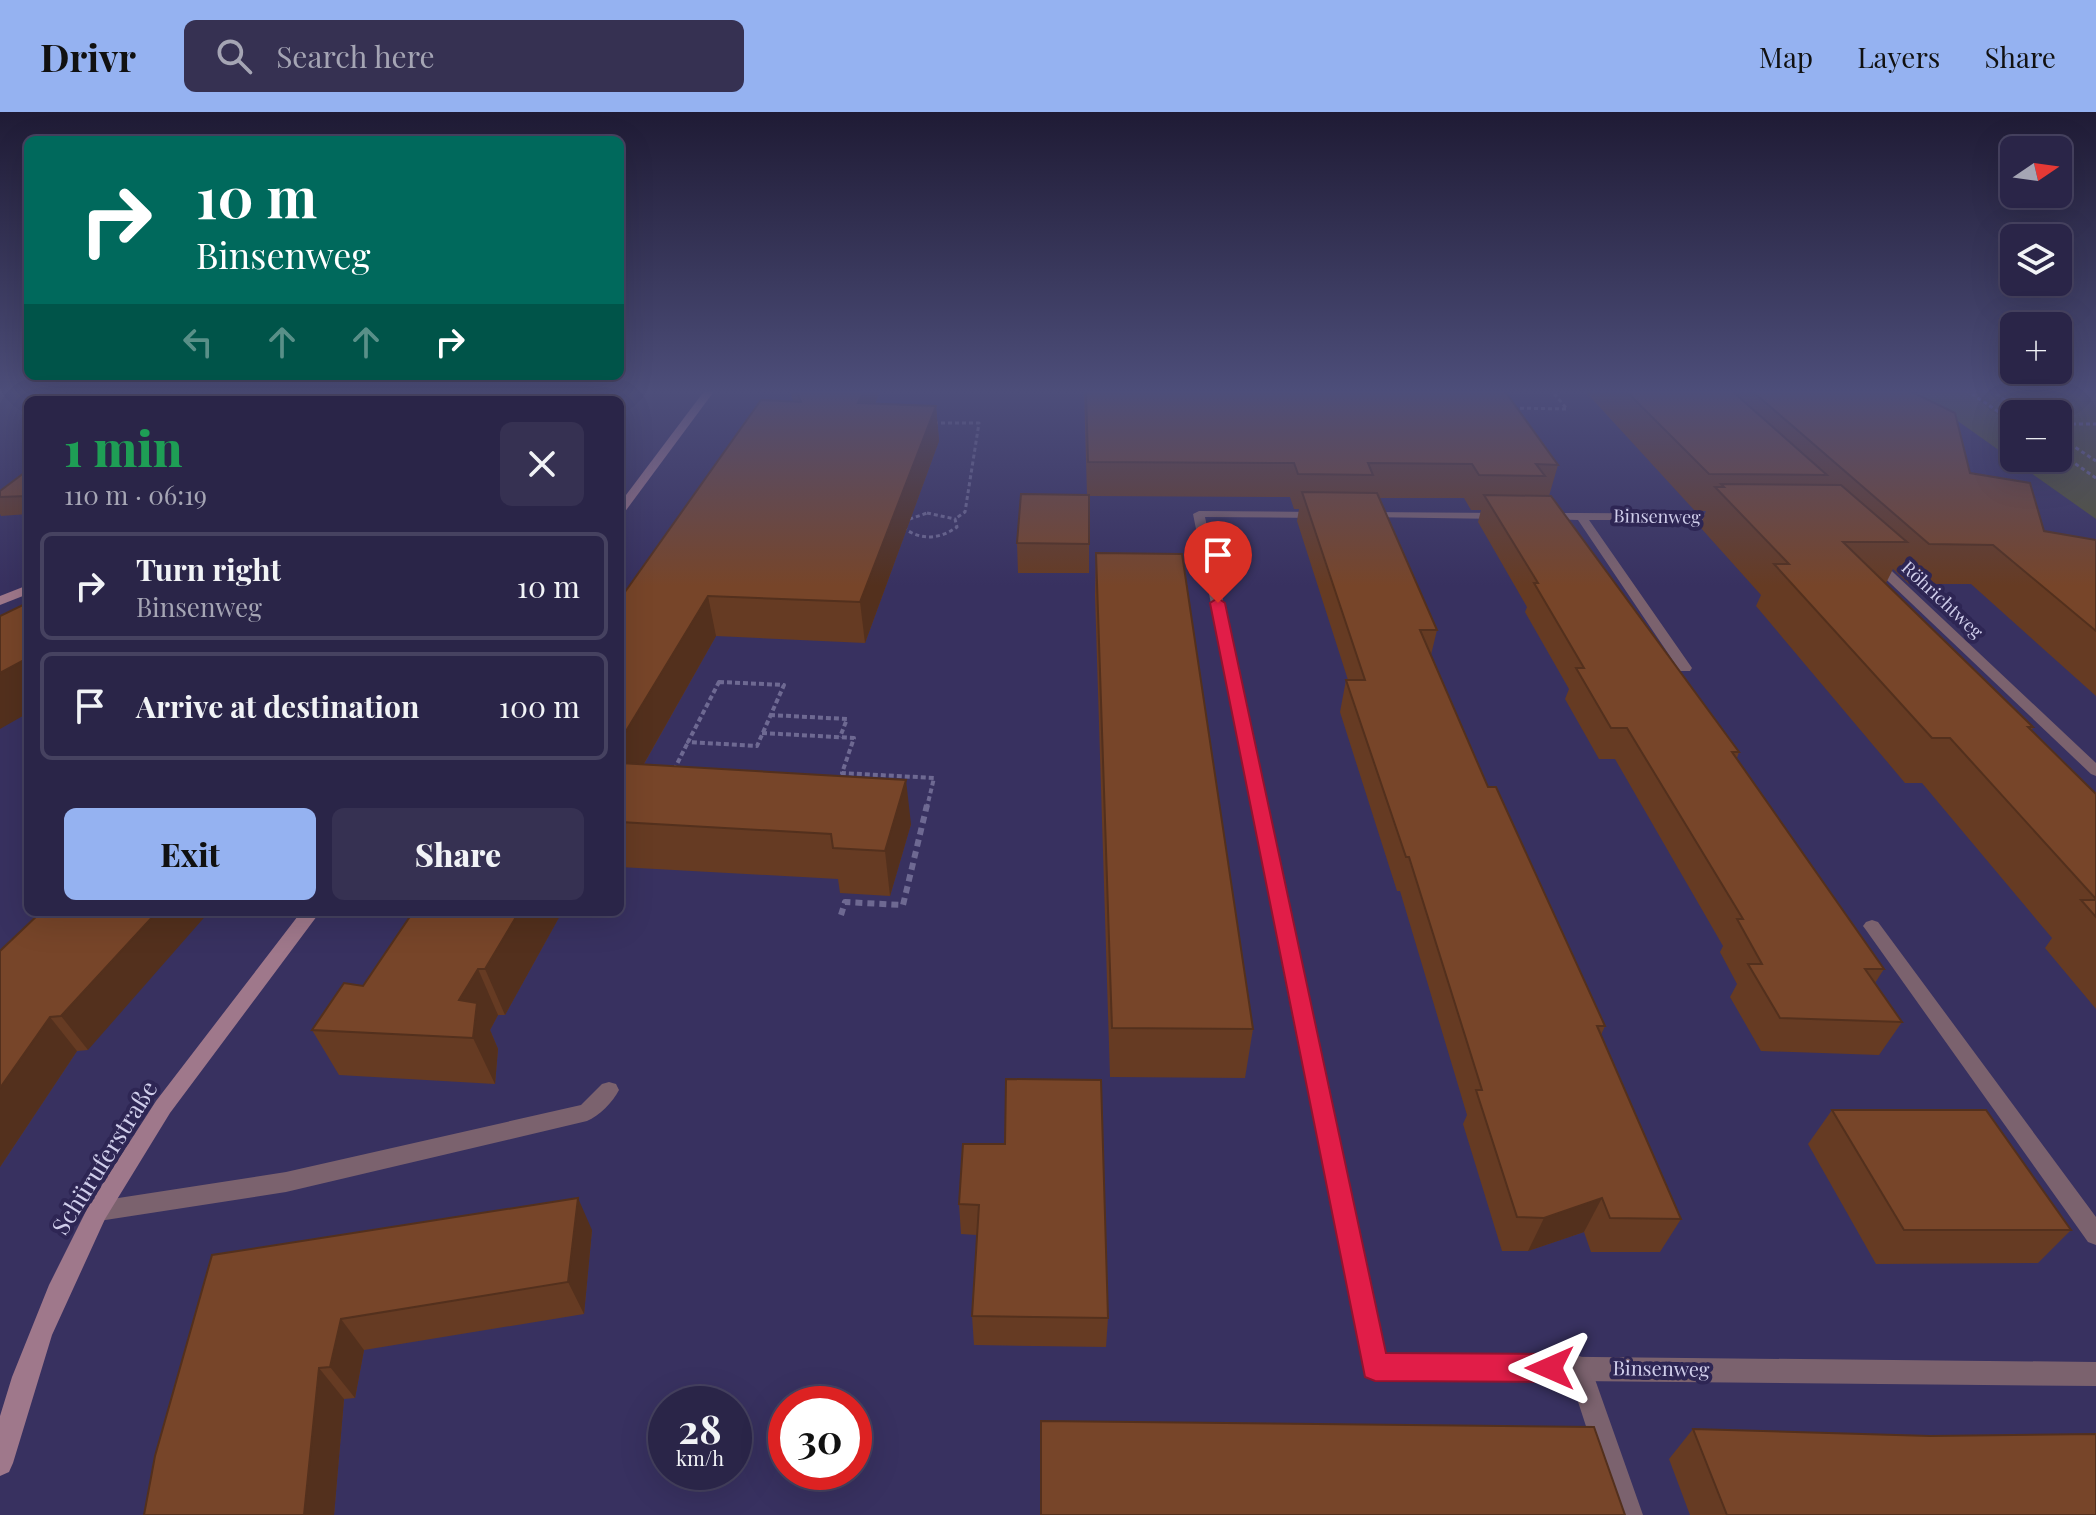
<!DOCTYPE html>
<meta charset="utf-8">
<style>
body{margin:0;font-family:"Playfair Display",serif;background:#363152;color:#f1f3f6;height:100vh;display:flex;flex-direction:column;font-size:30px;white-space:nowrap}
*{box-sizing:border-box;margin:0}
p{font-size:26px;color:#a5a5b4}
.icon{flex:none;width:44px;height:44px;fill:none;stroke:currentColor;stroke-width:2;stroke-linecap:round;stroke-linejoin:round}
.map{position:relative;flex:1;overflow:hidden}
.sheet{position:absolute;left:24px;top:284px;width:600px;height:520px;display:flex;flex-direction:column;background:#2a2548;border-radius:12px;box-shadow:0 8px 32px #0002,0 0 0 2px #464260}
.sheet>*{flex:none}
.guide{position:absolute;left:24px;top:24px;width:600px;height:244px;border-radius:12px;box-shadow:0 8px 32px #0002,0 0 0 2px #464260;background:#00695c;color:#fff;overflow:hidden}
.needle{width:52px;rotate:77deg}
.buttons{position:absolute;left:2000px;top:24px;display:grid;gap:16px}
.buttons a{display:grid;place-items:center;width:72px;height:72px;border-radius:12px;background:#2a2548;box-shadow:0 8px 32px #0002,0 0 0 2px #464260;font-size:40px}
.speed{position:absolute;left:648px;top:1274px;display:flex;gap:16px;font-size:40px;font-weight:700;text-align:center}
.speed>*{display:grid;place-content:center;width:104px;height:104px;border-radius:50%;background:#2a2548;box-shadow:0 8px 32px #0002,0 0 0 2px #464260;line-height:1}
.speed small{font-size:20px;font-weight:400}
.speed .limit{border:12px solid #d22;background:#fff;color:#111}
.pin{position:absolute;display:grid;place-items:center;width:68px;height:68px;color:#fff;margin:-82px -34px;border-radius:50% 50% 50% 0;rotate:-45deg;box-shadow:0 0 8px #0007}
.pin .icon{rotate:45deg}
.me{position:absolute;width:88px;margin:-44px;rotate:270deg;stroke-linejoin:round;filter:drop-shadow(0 0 6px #0008)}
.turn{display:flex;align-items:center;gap:28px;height:168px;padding:0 40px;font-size:36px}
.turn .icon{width:104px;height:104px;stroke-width:2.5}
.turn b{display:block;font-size:56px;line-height:68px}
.lanes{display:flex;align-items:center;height:76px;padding:0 40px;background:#0003;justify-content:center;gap:40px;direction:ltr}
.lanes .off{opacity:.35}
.round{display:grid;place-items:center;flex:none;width:84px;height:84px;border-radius:12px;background:#363152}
.head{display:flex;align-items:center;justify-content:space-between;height:136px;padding:0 40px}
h1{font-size:48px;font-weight:800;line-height:60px;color:#1e9e55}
.action{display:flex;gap:16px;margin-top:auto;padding:16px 40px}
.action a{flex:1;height:92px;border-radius:12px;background:#95b2f1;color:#111;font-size:32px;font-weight:800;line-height:92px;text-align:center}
.action a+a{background:#363152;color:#f1f3f6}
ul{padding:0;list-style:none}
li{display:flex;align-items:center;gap:24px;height:108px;margin:0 16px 12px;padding:0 24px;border:4px solid #464260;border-radius:12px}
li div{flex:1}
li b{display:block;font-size:30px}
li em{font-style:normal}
header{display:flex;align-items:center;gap:48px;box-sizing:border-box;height:112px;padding:0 40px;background:#95b2f1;color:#111}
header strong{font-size:38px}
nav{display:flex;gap:44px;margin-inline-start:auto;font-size:28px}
.search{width:560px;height:72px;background:#363152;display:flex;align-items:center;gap:20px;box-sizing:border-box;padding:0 28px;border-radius:12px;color:#a5a5b4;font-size:30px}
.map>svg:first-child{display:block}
</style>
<header>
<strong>Drivr</strong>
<div class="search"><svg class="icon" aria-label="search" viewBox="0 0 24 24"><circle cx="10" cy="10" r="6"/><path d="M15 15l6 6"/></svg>Search here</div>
<nav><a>Map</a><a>Layers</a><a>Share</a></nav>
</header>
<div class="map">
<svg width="2096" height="1403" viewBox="0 0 2096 1403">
<rect width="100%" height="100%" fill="#383160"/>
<path fill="#535330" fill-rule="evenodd" d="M 1914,278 L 2096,278 L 2096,407 ZM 2014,302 L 2058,302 L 2058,346 L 2014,346 Z"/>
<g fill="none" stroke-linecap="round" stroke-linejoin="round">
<g stroke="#6e6992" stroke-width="3" stroke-dasharray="4 3" stroke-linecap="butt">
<polyline points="1966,278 2014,310"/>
<polyline points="1990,278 2026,302"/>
<polyline points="1513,296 1567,297 1551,278"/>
<polyline points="934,311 979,311 965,400 955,407"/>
<polyline points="2058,312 2096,312"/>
<polyline points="2058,324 2096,349"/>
<polyline points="2058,340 2096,366"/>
<path d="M 927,401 L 955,407 L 957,415 C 940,427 921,429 904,416 L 907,408 Z"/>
</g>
<g stroke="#6e6992" stroke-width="4" stroke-dasharray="5 3" stroke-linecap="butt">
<polygon points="719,570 784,573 757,634 688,630"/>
<polyline points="770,603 847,607 840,625"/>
<polyline points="762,621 854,626 842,661 934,666 927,695"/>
<polyline points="674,658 688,630"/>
</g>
<polyline stroke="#6e6992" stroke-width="6" stroke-dasharray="7 5" stroke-linecap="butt" points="841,803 845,790 903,793 927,693"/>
<g fill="#7b626e" fill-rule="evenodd">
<path d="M 609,970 L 616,972 L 619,978 C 613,990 599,1004 587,1009 L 286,1080 L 99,1109 L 91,1106 L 88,1099 L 91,1092 L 99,1089 L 286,1060 L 581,993 L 602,972 Z"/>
<polygon points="1579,1244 1588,1247 1591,1256 1643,1403 1615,1403 1567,1256 1570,1247"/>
</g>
<g fill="#7b626e" fill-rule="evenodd">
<polygon points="1199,399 1317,400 1323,403 1317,406 1205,405 1385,1243 2096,1250 2096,1274 1375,1267 1366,1264 1193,402"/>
<polygon points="1369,400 1501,401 1507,404 1501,407 1365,405 1365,401"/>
<polygon points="1581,401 1725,402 1731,405 1725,408 1589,408 1692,556 1690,559 1680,559 1578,408 1545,407 1539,404 1545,401"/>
<polygon points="1874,445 1878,446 2096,651 2096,664 2091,662 1870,452 1870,446"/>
<polygon points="1872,808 1878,810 2096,1105 2096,1133 2088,1130 1866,818 1863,814 1866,810"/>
</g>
<g fill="#9f788b" fill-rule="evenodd">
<polygon points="705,278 715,278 624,401 620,402 620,391"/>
<polygon points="28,473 28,482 0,493 0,484"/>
<polygon points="301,800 320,800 170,1001 105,1107 52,1223 13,1351 9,1360 0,1364 0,1304 12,1265 49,1173 89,1093 156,989"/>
</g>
</g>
<g fill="#663b23">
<polygon points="789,278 880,278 875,292 936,294 939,329 865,531 716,524 644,652 911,712 890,784 840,781 838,767 620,755 620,487 793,289"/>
<polygon points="1084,278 1504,278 1558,353 1549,384 1739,640 1737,646 1884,857 1875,871 1902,910 1879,943 1761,939 1730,885 1737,872 1720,840 1723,834 1615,647 1599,647 1565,587 1569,577 1525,500 1527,495 1478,410 1481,398 1471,398 1464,386 1379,386 1437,518 1431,543 1488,675 1605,914 1601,923 1681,1107 1660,1140 1591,1140 1584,1120 1528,1139 1502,1139 1463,1012 1467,1003 1400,779 1397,779 1340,600 1346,568 1348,568 1297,409 1299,397 1294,397 1290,385 1089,384 1089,461 1018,461 1017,431 1087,383"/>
<polygon points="1584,278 1908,278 1970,361 2044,419 2096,428 2096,584 1971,472 1909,472 1893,457 1886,471 2033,615 2032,618 2096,682 2096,897 2045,836 2052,826 1922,671 1905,671 1756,494 1761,483 1700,415 1706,399 1695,399"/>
<polygon points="28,358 28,402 1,404 0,402 0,379"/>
<polygon points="1096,441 1253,917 1245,966 1110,965 1095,483"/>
<polygon points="41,800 88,938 77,939 0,1055 0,839"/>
<polygon points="413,800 562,800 505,903 498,903 490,918 498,937 495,972 339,963 312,918 363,874"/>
<polygon points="1832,998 2071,1118 2038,1151 1876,1152 1808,1032"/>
<polygon points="963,1032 1108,1206 1106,1235 974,1233 972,1204 977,1123 961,1122 959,1092"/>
<polygon points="592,1118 584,1202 364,1238 355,1286 344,1287 334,1403 144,1403 212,1143"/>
<polygon points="1693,1317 1930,1324 2096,1403 1690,1403 1669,1347"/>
</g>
<g fill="#53301d">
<polygon points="530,278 565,278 545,288 512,287"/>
<polygon points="864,278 880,278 862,326 858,291"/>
<polygon points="936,294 939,329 865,531 860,490"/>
<polygon points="620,302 625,321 620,327"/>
<polygon points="708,484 716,524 620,694 620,629"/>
<polygon points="28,546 28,601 0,617 0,561"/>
<polygon points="906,668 911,712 890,784 885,739"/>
<polygon points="157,800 209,800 88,938 61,904"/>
<polygon points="519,800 562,800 505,903 485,857"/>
<polygon points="478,857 498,903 490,918 498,937 495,972 473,926 459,888"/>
<polygon points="50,905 77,939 0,1055 0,976"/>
<polygon points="578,1086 592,1118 584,1202 568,1170"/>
<polygon points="1602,1086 1584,1120 1528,1139 1544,1106"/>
<polygon points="341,1207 364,1238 355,1286 330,1255"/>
<polygon points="319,1256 344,1287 334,1403 304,1403"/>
</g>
<g fill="#774529" stroke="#53301d" stroke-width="2">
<polygon points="212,278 530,278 512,287 545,288 200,288"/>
<polygon points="796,278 864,278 858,291 936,294 860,490 708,484 620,629 620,487 761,288 801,290"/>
<polygon points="1086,278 1504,278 1558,353 1536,352 1545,364 1479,363 1472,352 1368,351 1373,363 1298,362 1294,351 1088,350"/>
<polygon points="1625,278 1731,278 1827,363 1709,362"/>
<polygon points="1751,278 1908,278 1955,301 1970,361 2030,371 2044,419 2096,428 2096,519 1993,433 1929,432"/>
<polygon points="28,358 28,384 0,385 0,379"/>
<polygon points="1721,372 1841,373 1907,430 1843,430 2033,615 2028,615 2096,682 2096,787 1950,626 1932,626 1774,452 1789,452 1715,375 1724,375"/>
<polygon points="1302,380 1377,381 1437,518 1420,518 1488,675 1496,675 1605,914 1597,914 1681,1107 1610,1106 1602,1086 1544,1106 1517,1105 1476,978 1482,978 1409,745 1406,745 1346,568 1365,568"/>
<polygon points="1021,382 1089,383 1089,432 1017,431"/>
<polygon points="1484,383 1551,384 1739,640 1732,640 1884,857 1865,857 1902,910 1780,906 1748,852 1762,852 1737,807 1743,807 1627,616 1611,616 1576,556 1584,556 1534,471 1538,471"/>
<polygon points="1096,441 1182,442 1253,917 1112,916"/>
<polygon points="27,491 28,491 28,546 0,561 0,504"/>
<polygon points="620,651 906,668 885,739 833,736 831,722 620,710"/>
<polygon points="2081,788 2096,788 2096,805"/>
<polygon points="41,800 157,800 61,904 50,905 0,976 0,839"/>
<polygon points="413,800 519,800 485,857 478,857 459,888 477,891 473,926 312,918 344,871 363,874"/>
<polygon points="1006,967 1101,968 1108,1206 972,1204 979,1093 959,1092 963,1032 1005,1032"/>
<polygon points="1832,998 1986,998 2071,1118 1904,1118"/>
<polygon points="578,1086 568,1170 341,1207 330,1255 319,1256 304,1403 144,1403 155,1344 212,1143"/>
<polygon points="1041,1309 1594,1315 1625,1403 1041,1403"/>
<polygon points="1693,1317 1930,1324 2096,1322 2096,1403 1727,1403"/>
</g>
<linearGradient id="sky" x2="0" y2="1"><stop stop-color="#1f1b35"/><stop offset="0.59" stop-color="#4d4e7a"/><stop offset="1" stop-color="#4d4e7a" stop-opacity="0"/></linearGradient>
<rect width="2096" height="474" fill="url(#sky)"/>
<polygon fill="#e11d48" stroke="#92132f" stroke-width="2" points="1218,486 1225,491 1386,1241 1550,1242 1560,1246 1564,1256 1560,1266 1550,1270 1375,1269 1365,1265 1210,491"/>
<g text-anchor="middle" stroke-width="8" stroke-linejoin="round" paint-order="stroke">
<g font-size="18" fill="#d0ceeb" stroke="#2e2654">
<text transform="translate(1657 405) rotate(1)" y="6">Binsenweg</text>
<text transform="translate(1942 488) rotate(43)" y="6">Röhrichtweg</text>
</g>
<g font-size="20" fill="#d0ceeb" stroke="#2e2654">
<text transform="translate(1661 1257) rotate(1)" y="7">Binsenweg</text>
</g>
<g font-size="24" fill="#d0ceeb" stroke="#2e2654">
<text transform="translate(105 1046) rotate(-58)" y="8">Schüruferstraße</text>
</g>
</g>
</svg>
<div class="buttons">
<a><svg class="needle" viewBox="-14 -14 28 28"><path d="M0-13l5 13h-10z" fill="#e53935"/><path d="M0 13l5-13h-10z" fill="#a5a5b4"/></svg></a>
<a><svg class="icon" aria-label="layers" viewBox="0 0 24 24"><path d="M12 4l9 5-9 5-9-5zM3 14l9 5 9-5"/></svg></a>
<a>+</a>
<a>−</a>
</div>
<div class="speed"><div>28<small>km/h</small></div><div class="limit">30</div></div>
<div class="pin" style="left:1218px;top:491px;background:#d93025"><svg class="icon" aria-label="arrive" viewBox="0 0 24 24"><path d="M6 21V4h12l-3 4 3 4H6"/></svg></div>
<svg class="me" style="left:1550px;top:1256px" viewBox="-20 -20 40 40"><path d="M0-17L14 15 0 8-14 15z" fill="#e11d48" stroke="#fff" stroke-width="4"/></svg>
<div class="guide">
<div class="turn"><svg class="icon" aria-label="right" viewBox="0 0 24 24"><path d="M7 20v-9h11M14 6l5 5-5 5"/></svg><div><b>10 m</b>Binsenweg</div></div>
<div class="lanes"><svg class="icon off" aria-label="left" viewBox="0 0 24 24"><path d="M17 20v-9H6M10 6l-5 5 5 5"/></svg><svg class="icon off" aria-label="ahead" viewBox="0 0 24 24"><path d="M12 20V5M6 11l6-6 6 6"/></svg><svg class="icon off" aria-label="ahead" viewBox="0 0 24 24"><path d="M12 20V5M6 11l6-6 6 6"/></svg><svg class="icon" aria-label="right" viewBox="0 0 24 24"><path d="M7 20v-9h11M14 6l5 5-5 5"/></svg></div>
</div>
<section class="sheet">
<div class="head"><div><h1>1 min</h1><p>110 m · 06:19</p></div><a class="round"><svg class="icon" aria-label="close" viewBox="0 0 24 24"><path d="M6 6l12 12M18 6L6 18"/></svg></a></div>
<ul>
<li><svg class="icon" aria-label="right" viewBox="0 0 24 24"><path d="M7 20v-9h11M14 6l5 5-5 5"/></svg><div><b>Turn right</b><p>Binsenweg</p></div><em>10 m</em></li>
<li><svg class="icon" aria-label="arrive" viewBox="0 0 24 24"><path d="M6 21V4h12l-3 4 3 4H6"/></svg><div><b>Arrive at destination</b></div><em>100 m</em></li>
</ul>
<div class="action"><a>Exit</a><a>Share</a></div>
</section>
</div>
